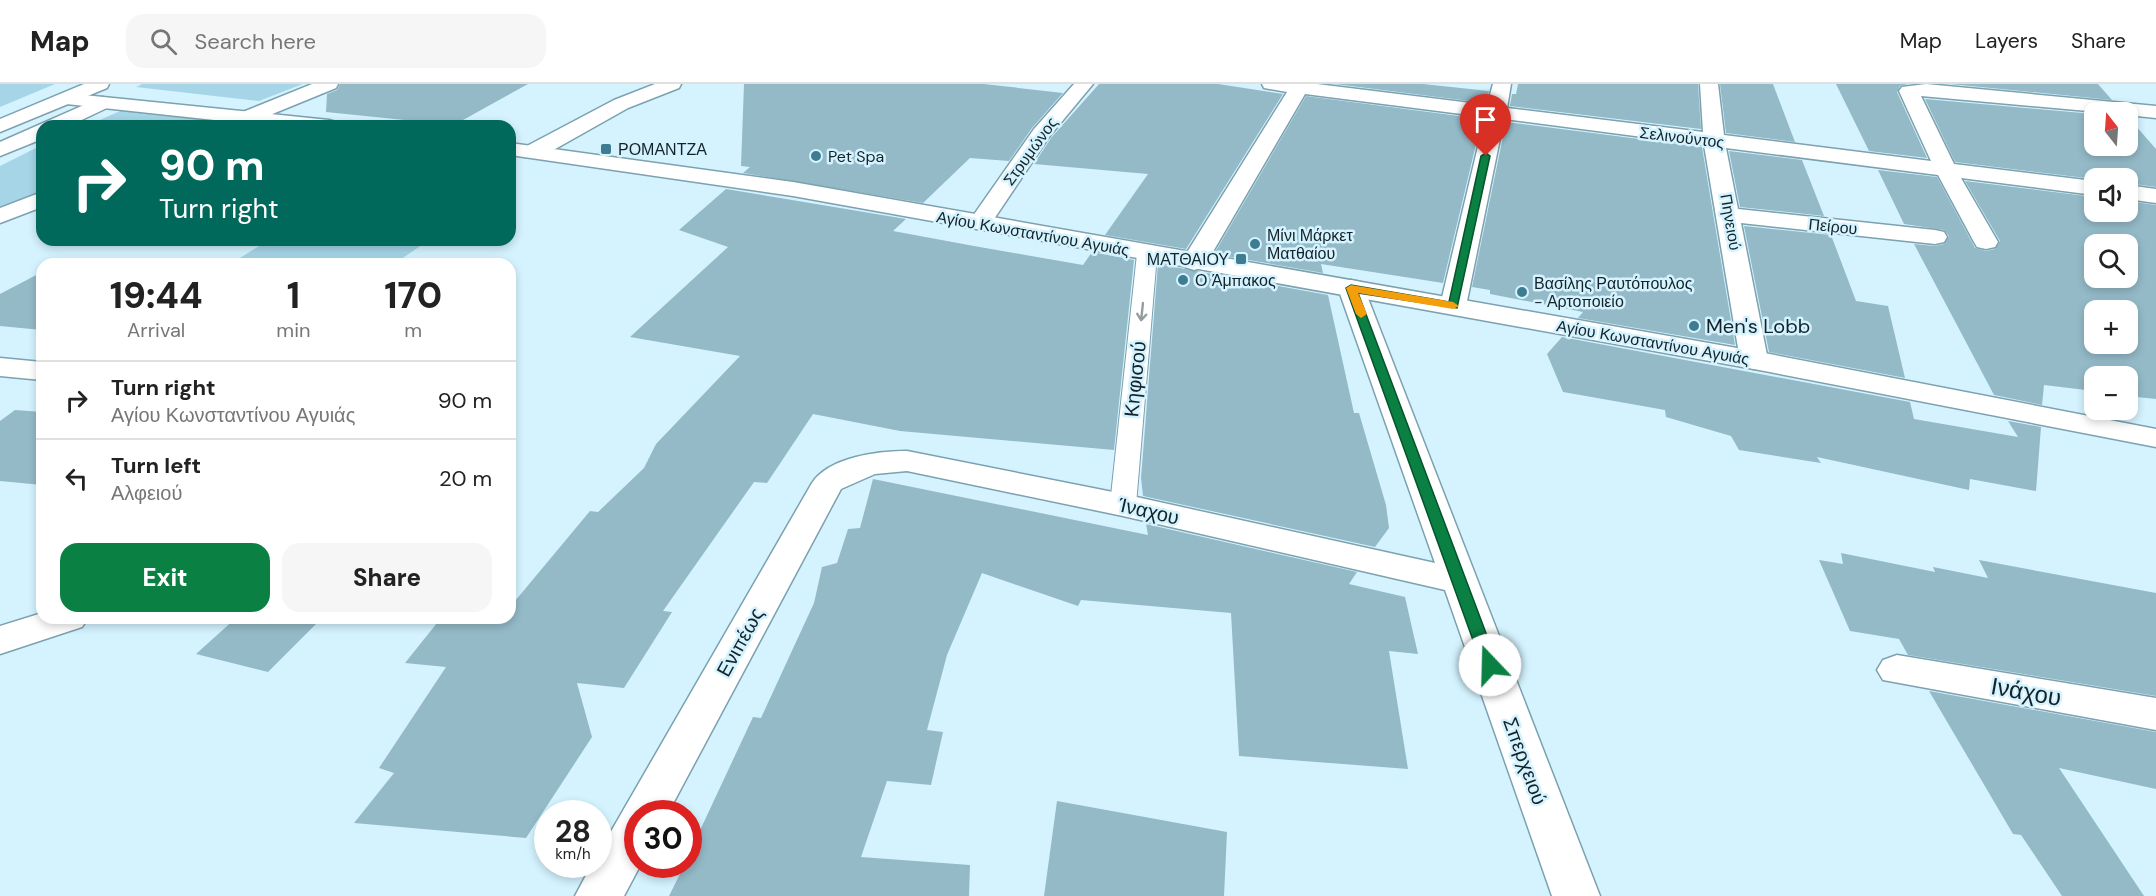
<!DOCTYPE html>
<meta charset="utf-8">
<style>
body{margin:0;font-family:"DM Sans",sans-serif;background:#f6f6f6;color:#222;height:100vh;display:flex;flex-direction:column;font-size:22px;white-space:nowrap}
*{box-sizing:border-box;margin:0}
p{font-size:20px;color:#767676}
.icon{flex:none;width:33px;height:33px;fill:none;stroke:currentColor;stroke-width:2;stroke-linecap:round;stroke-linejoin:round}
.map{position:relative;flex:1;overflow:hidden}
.sheet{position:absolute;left:36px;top:174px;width:480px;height:366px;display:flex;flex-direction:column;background:#fff;border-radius:18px;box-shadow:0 3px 9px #0003}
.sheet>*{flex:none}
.guide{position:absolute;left:36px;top:36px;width:480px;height:126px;border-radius:18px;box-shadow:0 3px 9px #0003;background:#00695c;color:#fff;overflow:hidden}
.needle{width:39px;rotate:343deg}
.fabs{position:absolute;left:2084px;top:18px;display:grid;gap:12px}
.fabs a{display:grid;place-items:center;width:54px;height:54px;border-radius:12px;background:#fff;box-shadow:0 3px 9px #0003;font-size:30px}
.speed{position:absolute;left:534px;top:716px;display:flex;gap:12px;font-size:30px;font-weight:700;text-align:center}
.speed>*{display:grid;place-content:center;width:78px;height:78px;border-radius:50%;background:#fff;box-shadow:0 3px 9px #0003;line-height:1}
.speed small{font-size:15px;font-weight:400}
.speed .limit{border:9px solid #d22;background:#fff;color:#111}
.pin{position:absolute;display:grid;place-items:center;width:51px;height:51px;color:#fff;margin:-62px -26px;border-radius:50% 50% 50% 0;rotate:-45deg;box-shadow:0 0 6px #0007}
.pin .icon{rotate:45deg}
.me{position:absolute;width:66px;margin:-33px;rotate:339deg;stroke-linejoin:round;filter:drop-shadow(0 0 4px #0008)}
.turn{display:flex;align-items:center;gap:21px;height:126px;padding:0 24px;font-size:27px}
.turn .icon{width:78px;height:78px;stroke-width:2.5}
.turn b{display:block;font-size:42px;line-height:51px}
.eta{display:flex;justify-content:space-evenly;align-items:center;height:102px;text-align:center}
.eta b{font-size:36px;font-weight:800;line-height:42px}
.button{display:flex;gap:12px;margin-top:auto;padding:12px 24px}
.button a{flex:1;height:69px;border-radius:18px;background:#0b8043;color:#fff;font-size:24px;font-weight:800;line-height:69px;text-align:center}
.button a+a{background:#f6f6f6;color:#222}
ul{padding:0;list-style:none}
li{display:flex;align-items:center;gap:18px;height:78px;padding:0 24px;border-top:2px solid #e0e0e0}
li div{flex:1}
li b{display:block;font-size:22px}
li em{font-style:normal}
header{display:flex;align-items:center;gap:36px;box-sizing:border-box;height:84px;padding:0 30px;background:#fff;border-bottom:2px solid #e0e0e0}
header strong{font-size:28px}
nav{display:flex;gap:33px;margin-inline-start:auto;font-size:21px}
.search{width:420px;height:54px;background:#f6f6f6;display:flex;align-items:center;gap:15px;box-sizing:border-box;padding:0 21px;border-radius:18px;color:#767676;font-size:22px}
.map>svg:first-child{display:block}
</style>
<header>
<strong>Map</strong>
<div class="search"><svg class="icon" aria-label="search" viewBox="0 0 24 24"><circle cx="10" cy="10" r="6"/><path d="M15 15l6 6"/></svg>Search here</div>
<nav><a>Map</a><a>Layers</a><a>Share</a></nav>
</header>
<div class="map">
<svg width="2156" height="812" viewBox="0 0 2156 812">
<rect width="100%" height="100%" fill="#d4f3ff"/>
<g fill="#a5d5e7">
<polygon points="0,0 55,0 0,23"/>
<polygon points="142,0 303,0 259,17 136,3"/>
<polygon points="127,24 231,35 214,42 86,42"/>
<polygon points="42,61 42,112 0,129 0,82"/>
<polygon points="269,156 429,156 394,180 230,180"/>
</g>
<g fill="#94bac8" fill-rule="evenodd">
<polygon points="340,0 528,0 454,41 326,28 327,10 337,6"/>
<polygon points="744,0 984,0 1063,9 1032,44 1009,77 970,74 923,119 743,89 750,83 741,82"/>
<polygon points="1099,0 1218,0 1283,10 1186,165 1105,151 1148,90 1034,80 1051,54"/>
<polygon points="1335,0 1423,0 1489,7 1485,19"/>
<polygon points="1518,0 1698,0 1701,45 1510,22 1512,10 1516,10"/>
<polygon points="1720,0 1773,0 1795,58 1726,49"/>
<polygon points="1836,0 1908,0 1900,2 1897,8 1927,74 1869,67"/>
<polygon points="1950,0 2098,0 2112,16"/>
<polygon points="1306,12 1482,35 1443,199 1321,180 1323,189 1214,170"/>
<polygon points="1925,15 2094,30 2094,62 2127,62 2128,33 2156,65 2156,103 2127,99 2127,94 2094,95 1955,78"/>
<polygon points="1506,38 1702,63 1735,261 1578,234 1583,228 1490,210 1490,206 1472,203"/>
<polygon points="1729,67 1802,76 1824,132 1740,123"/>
<path d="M 1878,86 L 1937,93 L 1975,164 L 1986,167 L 1995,165 L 2000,157 L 1965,97 L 2094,113 L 2094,128 L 2127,128 L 2127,117 L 2156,121 L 2156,315 L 2127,312 L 2127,292 L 2094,292 L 2094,307 L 2044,301 L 2042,321 L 1994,311 L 1914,160 L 1935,162 L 1944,160 L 1949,152 L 1944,146 L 1904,140 ZM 2094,160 L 2127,160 L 2127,194 L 2094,194 ZM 2094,226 L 2127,226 L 2127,260 L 2094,260 Z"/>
<polygon points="726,105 906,135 893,147 974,162 1083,181 1092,168 1134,176 1114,366 900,347 813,330 767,399 754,398 663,527 672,528 624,604 577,599 592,653 526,754 354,739 394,689 379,684 446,583 405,579 441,534 510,534 510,523 590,427 598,428 644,384 656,360 740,272 630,253 728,163 679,146"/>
<polygon points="1744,142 1831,151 1856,217 1888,222 1905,294 1769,268"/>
<polygon points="1158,180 1328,211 1354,329 1359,329 1386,421 1389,444 1375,463 1143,412 1141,394"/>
<polygon points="42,188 42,246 0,242 0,210"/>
<polygon points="1562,253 1910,318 1914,335 2018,353 2008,337 2041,343 2036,407 1970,395 1969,406 1817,373 1821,379 1739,366 1731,352 1666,333 1665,326 1563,308 1547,270"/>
<polygon points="15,326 42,328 42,401 0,397 0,337"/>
<polygon points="873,395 1148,451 1146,440 1357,488 1349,500 1405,513 1418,570 1389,567 1408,685 1239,672 1231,529 1081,516 1078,522 982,489 947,571 927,646 943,648 931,701 887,697 861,773 970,781 969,812 669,812 685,780 688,780 688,772 753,633 761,634 814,519 822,483 837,479 848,445 860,444"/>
<polygon points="1841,469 1935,488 1933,483 1988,494 1979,476 2156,509 2156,612 1908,571 1899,555 1850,547 1819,476 1843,480"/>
<polygon points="236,534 322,534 268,588 196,570"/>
<polygon points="1929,607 2156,648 2156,705 2059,684 2144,812 2062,812 2021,751 2013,750"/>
<polygon points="1057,717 1227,748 1224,812 1044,812"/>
</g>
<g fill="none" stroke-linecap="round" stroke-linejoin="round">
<defs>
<polygon id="lane" points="1147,164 1157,170 1136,421 1132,427 1123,429 1114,427 1110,421 1137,170"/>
<g id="street">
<polygon points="312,0 338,0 336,4 243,42 215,42 218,38"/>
<polygon points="655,0 681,0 679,4 628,24 541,73 525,73 522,68 525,63 614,16"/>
<polygon points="1074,0 1093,0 1049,53 988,144 972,144 968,139 1034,45"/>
<polygon points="1262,0 1317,0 1487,21 1493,0 1511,0 1507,24 1703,48 1700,0 1718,0 1724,51 1931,77 1899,7 1902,3 1926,0 2156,22 2156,34 2127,31 2127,28 2099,28 1921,12 1954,80 2094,97 2094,111 1961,94 1998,158 1995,163 1986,165 1977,163 1974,158 1938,91 1726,64 1738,125 1935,146 1944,148 1947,153 1944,158 1935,160 1741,139 1768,276 1764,282 1754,285 1744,282 1740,276 1704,61 1504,35 1466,222 1462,228 1453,230 1444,228 1440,222 1485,33 1305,10 1207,178 1203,183 1194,186 1185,183 1181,178 1287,8 1264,4"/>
<polygon points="102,13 109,15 112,19 109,23 69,42 42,42 42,55 0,72 0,58"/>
<polygon points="2127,101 2156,105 2156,119 2127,115"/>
<polygon points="42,108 42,123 0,139 0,124"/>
<path d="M 1351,196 L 1360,198 L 1364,204 L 1600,812 L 1552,812 L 1445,506 L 1123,432 L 907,387 L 875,390 L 841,405 L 668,729 L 638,729 L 638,780 L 641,780 L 624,812 L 575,812 L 592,780 L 598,780 L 598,770 L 812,399 C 829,373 878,367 907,367 L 1123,410 L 1435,479 L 1338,204 L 1342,198 Z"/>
<polygon points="0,274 42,278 42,296 0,292"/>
<polygon points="42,529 42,534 88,534 82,543 0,570 0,542"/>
<polygon points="1897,571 2156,614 2156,646 1883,596 1877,586 1883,576"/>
</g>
<g id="secondary">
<polygon points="64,9 329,36 336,38 339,42 269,42 57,19 54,15"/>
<polygon points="510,59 793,98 1754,267 2156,345 2156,363 1754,285 793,112 510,71"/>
</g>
<polygon id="primary" points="84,0 109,0 107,4 0,48 0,35"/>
</defs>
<use href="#lane" stroke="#7ca1af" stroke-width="2"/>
<use href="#street" stroke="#7ca1af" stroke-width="3"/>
<use href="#secondary" stroke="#7ca1af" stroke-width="3"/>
<use href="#primary" stroke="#7ca1af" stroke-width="3"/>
<use href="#lane" fill="#fff" fill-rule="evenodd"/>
<use href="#street" fill="#fff" fill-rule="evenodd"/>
<use href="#secondary" fill="#fff" fill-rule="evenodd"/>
<use href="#primary" fill="#fff" fill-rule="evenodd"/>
</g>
<defs><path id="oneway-shaft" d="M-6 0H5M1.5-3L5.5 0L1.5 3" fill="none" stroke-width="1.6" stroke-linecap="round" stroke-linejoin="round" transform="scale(1.5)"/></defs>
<use stroke="#959c9f" href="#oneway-shaft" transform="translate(1142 228) rotate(96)"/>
<polygon fill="#0b8043" stroke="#07532c" stroke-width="1.5" points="1486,69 1490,72 1457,224 1358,209 1498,581 1490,587 1482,581 1346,204 1351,201 1449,218 1481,72"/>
<polygon fill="#f59e0b" points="1351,201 1453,218 1459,222 1453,225 1358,209 1367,230 1361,234 1356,230 1346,204"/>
<g fill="#3e7c91" stroke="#d4f3ff" stroke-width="2">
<rect x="600" y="59" width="12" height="12" rx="3"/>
<circle cx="816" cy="72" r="6"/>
<circle cx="1255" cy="160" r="6"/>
<rect x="1235" y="169" width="12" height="12" rx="3"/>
<circle cx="1183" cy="196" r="6"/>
<circle cx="1522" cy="208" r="6"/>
<circle cx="1694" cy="242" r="6"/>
</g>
<g text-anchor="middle" stroke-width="5" stroke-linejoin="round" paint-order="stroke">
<g font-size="16" fill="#142329" stroke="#d4f3ff">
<text transform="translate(1682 53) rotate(7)" y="6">Σελινούντος</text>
<text transform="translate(1030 67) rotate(-54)" y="6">Στρυμώνος</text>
<text transform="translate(1731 138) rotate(80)" y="6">Πηνειού</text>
<text transform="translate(1833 142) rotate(6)" y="6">Πείρου</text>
<text transform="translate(1033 149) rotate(10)" y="6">Αγίου Κωνσταντίνου Αγυιάς</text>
<text transform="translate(1653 258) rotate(10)" y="6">Αγίου Κωνσταντίνου Αγυιάς</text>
</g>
<g font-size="16" fill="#142329" stroke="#d4f3ff" text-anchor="start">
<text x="618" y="71">ΡΟΜΑΝΤΖΑ</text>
<text x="828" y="78">Pet Spa</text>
<text x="1267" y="157">Μίνι Μάρκετ<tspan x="1267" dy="18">Ματθαίου</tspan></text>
<text x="1229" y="181" text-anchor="end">ΜΑΤΘΑΙΟΥ</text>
<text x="1195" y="202">Ο Άμπακος</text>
<text x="1534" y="205">Βασίλης Ραυτόπουλος<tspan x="1534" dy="18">- Αρτοποιείο</tspan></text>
</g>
<g font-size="20" fill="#142329" stroke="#d4f3ff" text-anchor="start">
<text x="1706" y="249">Men's Lobb</text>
</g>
<g font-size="20" fill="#142329" stroke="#d4f3ff">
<text transform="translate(1135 295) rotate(-84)" y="7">Κηφισού</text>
<text transform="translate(1149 427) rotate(13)" y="7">Ίναχου</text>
<text transform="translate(740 558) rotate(-61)" y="7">Ενιπέως</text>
<text transform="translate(1525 677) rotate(70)" y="7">Σπερχειού</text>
</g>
<g font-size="24" fill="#142329" stroke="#d4f3ff">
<text transform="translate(2026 608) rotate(10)" y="8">Ινάχου</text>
</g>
</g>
</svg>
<div class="fabs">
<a><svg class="needle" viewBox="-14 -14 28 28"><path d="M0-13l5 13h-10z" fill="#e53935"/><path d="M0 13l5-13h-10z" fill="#767676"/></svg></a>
<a><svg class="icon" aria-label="sound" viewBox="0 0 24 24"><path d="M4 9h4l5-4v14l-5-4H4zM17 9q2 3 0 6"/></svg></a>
<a><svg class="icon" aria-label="search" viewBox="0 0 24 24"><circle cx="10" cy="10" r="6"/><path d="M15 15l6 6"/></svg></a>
<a>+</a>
<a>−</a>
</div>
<div class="speed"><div>28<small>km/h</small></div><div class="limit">30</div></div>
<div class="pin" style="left:1486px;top:72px;background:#d93025"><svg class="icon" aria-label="arrive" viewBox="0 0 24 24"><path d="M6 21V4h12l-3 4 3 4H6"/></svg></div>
<svg class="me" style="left:1490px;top:581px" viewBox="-20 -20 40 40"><circle r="19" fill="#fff"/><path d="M0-13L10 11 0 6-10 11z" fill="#0b8043"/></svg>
<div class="guide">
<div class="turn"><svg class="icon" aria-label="right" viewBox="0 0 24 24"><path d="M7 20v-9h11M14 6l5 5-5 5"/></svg><div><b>90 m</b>Turn right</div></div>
</div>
<section class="sheet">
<div class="eta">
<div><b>19:44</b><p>Arrival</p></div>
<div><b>1</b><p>min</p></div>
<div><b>170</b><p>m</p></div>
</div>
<ul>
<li><svg class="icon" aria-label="right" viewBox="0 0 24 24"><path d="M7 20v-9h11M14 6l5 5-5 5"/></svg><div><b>Turn right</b><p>Αγίου Κωνσταντίνου Αγυιάς</p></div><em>90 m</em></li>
<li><svg class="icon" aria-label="left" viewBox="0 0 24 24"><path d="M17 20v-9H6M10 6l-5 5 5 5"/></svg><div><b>Turn left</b><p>Αλφειού</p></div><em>20 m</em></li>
</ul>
<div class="button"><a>Exit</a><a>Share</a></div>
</section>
</div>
